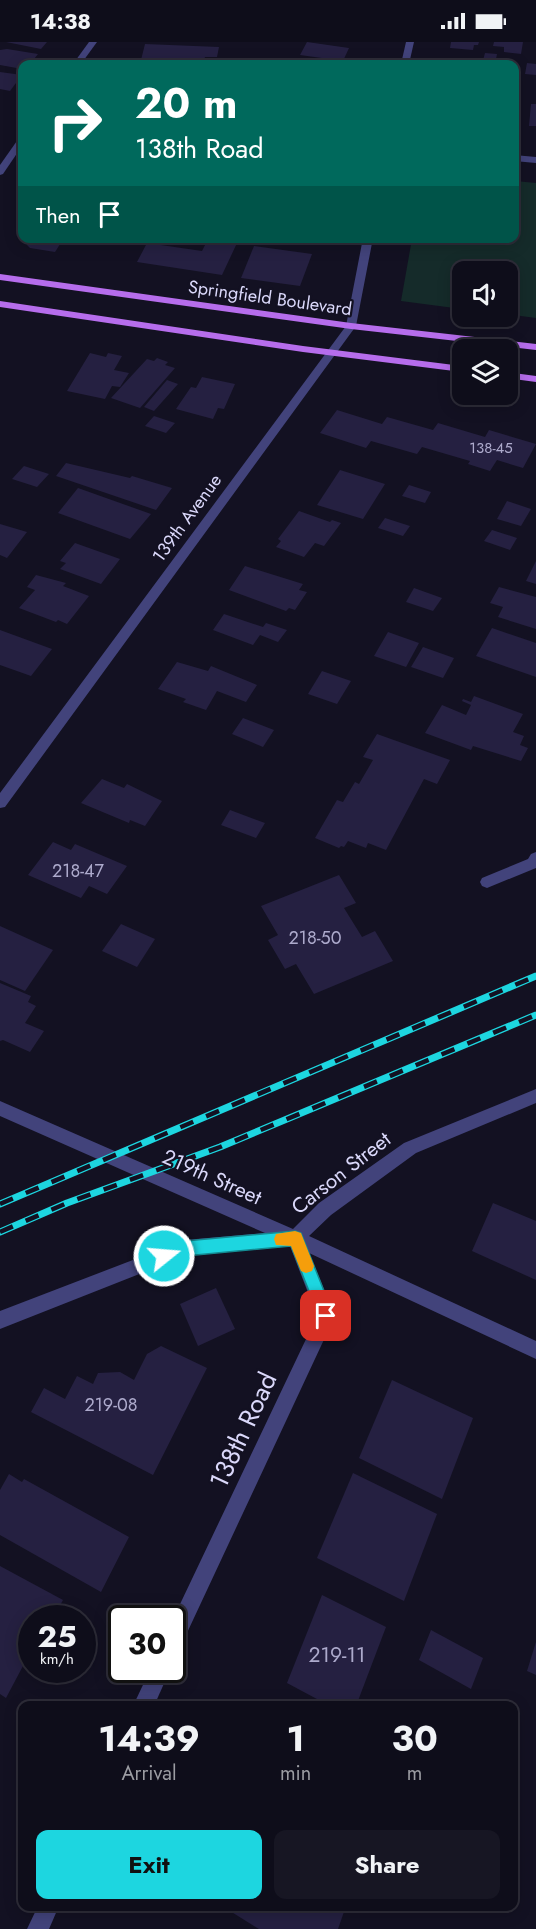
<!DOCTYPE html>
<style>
body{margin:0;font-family:Jost,sans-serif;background:#171623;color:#f1f3f6;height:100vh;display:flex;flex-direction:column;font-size:22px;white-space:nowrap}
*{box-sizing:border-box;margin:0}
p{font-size:20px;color:#9b9ca2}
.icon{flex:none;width:33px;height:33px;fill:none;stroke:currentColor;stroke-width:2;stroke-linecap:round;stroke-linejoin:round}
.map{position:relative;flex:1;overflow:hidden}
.details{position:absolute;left:18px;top:1659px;width:500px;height:210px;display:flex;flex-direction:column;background:#0e0d1a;border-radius:12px;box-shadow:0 3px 15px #0003,0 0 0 2px #2e2d39}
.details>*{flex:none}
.hud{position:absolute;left:18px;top:18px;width:501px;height:183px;border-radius:12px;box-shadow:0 3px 15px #0003,0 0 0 2px #2e2d39;background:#00695c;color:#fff;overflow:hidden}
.buttons{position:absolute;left:452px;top:219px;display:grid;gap:12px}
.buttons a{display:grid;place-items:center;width:66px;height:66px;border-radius:12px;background:#0e0d1a;box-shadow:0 3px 15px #0003,0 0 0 2px #2e2d39;font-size:30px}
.speed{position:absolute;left:18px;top:1563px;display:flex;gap:12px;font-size:30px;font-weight:700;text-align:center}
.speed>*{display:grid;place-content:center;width:78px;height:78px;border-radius:50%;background:#0e0d1a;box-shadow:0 3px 15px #0003,0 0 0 2px #2e2d39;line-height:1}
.speed small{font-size:15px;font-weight:400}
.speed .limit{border:3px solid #111;border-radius:9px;background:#fff;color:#111}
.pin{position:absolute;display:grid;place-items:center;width:51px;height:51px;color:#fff;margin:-26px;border-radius:12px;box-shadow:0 3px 9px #0006}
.me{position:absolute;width:66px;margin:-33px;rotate:73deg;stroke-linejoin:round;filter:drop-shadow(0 0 4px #0008)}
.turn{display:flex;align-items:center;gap:21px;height:126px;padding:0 18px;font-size:27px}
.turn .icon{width:78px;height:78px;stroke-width:2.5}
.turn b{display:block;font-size:42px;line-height:51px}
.then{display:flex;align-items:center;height:57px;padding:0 18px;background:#0003;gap:12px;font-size:22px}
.eta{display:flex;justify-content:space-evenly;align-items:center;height:102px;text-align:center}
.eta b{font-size:36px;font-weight:700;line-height:42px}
.cta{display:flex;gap:12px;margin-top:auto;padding:12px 18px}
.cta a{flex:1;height:69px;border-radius:12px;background:#1dd6e0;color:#111;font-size:24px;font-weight:700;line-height:69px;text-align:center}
.cta a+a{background:#171623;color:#f1f3f6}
.status{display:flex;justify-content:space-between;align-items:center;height:42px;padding:0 30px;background:#0e0d1a;direction:ltr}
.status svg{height:16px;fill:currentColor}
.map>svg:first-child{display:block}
</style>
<div class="status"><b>14:38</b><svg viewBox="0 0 49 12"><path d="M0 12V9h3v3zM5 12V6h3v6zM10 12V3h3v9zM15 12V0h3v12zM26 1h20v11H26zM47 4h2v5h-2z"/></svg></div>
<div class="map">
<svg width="536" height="1887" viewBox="0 0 536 1887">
<rect width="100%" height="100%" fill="#131122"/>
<polygon fill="#152b2a" points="515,139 536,141 536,276 507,272 507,230 462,230 462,267 401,259 412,197 514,196"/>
<g fill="#252041">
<polygon points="6,0 47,0 41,7"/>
<polygon points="307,0 349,6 343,19 300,13"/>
<polygon points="451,0 479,0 478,3 474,3 473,8 450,6"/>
<polygon points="494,0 523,0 521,12 504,10 504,5 493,4"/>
<polygon points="145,2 219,5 217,15 205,15 203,22 140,22"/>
<polygon points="7,7 38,12 30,22 22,22 22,27 0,23 0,8"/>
<polygon points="485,11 497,12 495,22 482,22"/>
<polygon points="527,21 536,22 536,33 525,32"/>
<polygon points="0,30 22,33 10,49 0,47"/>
<polygon points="531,62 536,62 536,84 529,84"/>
<polygon points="31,196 64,196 55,210 30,206 27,203"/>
<polygon points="208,197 237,201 222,233 137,220 147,201 202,209"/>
<polygon points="254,204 312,212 300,244 241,236"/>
<polygon points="90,311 106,315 108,311 122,314 114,328 129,331 120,345 112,344 105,357 67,349"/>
<polygon points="157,316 168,320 165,323 175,326 140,366 111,356 147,317 154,319"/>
<polygon points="202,335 235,342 224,367 218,366 213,377 176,367 191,345 196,346"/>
<polygon points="167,338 178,342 154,369 144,365"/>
<polygon points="337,368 382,382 387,375 433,388 438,381 485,395 489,388 536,402 523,426 497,418 490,429 468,422 470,419 422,405 417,412 371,399 366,406 320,391"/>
<polygon points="154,374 175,381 166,391 145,384"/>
<polygon points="66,421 130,436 132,434 172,446 156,468 56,434"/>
<polygon points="24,424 49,432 37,445 12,437"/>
<polygon points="340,428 385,442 363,477 317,463"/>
<polygon points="409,443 431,450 425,461 402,454"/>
<polygon points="78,446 151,472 130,497 58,471"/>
<polygon points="507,459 531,467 521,484 497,477"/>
<polygon points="299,469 330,480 332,478 341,481 324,504 315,501 304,515 276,505 281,499 278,497"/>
<polygon points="385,476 410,484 403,494 378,486"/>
<polygon points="0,482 27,490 7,516 0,513"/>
<polygon points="492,488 517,496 510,508 484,499"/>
<polygon points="75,501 120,517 101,542 60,527 66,521 60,519"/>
<polygon points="536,519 536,542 526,539"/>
<polygon points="245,524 303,542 299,548 307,550 295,568 289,566 286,569 229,548"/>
<polygon points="36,533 66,541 63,544 89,554 67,582 58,578 56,580 19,566 35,548 27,545"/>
<polygon points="499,545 536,555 536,587 498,575 503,565 490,561"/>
<polygon points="414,546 442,556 433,569 406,560"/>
<polygon points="224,572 263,585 266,581 287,588 278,600 260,593 253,603 213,588"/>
<polygon points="492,586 536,601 536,635 476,614"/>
<polygon points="0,588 52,607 31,634 0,623"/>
<polygon points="388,590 419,601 406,625 374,614"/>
<polygon points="423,605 454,616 443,636 411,625"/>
<polygon points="177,620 208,629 211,624 257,643 246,660 217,649 206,668 183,660 186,657 158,647"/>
<polygon points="322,629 351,639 337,662 308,652"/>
<polygon points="474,654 523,672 513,690 524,694 520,703 528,706 521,719 473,704 471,708 425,691 442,663 466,673 471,663 462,659 463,657 471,660"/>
<polygon points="243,676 274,688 263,705 232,692"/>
<polygon points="377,692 450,718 437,742 424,737 386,808 368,801 366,806 348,799 344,805 341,804 339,806 315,796 337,758 343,760 355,740 359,742 373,718 363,715"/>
<polygon points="102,737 124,746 127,742 162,759 145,784 130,778 129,781 81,761"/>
<polygon points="230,768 265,781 256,796 221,783"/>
<polygon points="53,800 71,808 75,802 127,824 107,852 89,844 81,856 28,833"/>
<polygon points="339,833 356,861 344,866 362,895 375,889 393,919 314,952 296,922 285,927 268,898 278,893 261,864"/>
<polygon points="121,882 155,897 137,925 102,909"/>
<polygon points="0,884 53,908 25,949 0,938"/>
<polygon points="0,941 31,954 28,960 36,964 25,981 44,989 30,1010 3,998 0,999"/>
<polygon points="493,1161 536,1179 536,1238 472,1209"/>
<polygon points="216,1246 235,1287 198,1304 180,1262"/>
<polygon points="161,1304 207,1326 153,1433 31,1370 44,1346 65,1357 77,1334 93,1342 98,1331 120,1330 134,1338 147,1312"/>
<polygon points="392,1338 473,1376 442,1457 359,1416"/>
<polygon points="353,1431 437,1472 404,1559 317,1516"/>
<polygon points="9,1432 22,1440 24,1437 129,1495 101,1550 0,1493 0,1448"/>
<polygon points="0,1524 63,1558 53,1576 32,1576 32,1619 28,1625 24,1622 6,1656 0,1652"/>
<polygon points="322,1553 386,1585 356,1664 330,1664 287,1641"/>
<polygon points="431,1588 483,1616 471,1647 419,1618"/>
<polygon points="536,1600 536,1633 527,1629"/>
<polygon points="222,1864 346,1864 338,1887 259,1887"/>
</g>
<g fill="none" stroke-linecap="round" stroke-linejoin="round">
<g fill="#42437b" fill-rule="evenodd">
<polygon points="89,0 97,0 81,22 73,22"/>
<polygon points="406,0 414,0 409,22 401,22"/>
<polygon points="22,95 22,104 3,132 0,133 0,123 19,96"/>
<polygon points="514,113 536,115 536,121 514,119"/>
<polygon points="363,196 373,196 356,284 5,765 0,766 0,751 346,284"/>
<polygon points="536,810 536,826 487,846 482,844 480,840 482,836 528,817 531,812"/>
<polygon points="536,1047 536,1061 416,1111 331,1173 309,1194 536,1299 536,1317 309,1211 335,1274 179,1608 172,1611 172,1579 317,1274 290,1204 185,1214 0,1287 0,1269 185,1198 265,1191 0,1074 0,1059 293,1187 319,1161 404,1101"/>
<polygon points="150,1628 170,1628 154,1664 133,1664"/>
<polygon points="38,1864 59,1864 49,1887 27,1887"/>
</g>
<g fill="#b66dec" fill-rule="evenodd">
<polygon points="0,232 351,281 536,302 536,308 351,287 0,238"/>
<polygon points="0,259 303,304 462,324 462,330 303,310 0,265"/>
<polygon points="507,330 536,334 536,340 507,336"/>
</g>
<defs>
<g id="rail">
<polyline points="0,1162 536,934"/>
<polyline points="0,1190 67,1161 220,1105 536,973"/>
</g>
</defs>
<use href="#rail" stroke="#1dd6e0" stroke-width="7"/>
<use href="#rail" stroke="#131122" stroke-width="4.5" stroke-dasharray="14" stroke-linecap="butt"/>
</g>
<polygon fill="#1dd6e0" stroke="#138b92" stroke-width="1.5" points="295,1189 301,1191 334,1274 332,1279 326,1281 321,1279 291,1204 185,1214 164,1222 159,1219 157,1214 159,1209 185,1199"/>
<polygon fill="#f59e0b" points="295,1189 301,1191 314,1224 312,1229 306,1231 301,1229 291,1204 276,1203 274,1197 276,1192"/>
<g text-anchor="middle" stroke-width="4.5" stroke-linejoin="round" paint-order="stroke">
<g font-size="15" fill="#adaacc">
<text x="491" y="411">138-45</text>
</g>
<g font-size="18" fill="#dad8fa" stroke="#131122">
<text transform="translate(270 256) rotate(8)" y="6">Springfield Boulevard</text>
<text transform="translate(187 476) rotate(-54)" y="6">139th Avenue</text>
</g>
<g font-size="18" fill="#adaacc">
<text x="78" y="835">218-47</text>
<text x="315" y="902">218-50</text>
<text x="111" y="1369">219-08</text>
</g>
<g font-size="21" fill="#dad8fa" stroke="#131122">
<text transform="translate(341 1131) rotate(-38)" y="7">Carson Street</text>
<text transform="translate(212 1135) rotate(24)" y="7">219th Street</text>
</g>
<g font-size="21" fill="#adaacc">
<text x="337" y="1620">219-11</text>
</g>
<g font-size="26" fill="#dad8fa" stroke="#131122">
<text transform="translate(243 1388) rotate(-65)" y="9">138th Road</text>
</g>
</g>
</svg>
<div class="buttons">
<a><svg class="icon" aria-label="sound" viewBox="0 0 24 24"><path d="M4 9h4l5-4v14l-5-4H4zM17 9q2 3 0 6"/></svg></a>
<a><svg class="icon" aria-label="layers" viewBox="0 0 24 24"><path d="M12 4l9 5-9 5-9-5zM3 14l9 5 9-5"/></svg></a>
</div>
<div class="speed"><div>25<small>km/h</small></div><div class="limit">30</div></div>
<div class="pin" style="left:326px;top:1274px;background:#d93025"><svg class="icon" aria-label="arrive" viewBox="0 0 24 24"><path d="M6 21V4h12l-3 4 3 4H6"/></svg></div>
<svg class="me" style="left:164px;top:1214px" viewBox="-20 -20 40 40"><circle r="17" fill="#1dd6e0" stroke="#fff" stroke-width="3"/><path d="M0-11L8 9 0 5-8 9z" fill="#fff"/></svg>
<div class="hud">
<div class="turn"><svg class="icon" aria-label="right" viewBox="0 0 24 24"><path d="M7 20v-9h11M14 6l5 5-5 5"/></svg><div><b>20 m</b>138th Road</div></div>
<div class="then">Then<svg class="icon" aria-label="arrive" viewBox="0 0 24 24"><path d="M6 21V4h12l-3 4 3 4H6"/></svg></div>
</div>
<section class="details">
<div class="eta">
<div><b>14:39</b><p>Arrival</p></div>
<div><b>1</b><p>min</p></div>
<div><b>30</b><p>m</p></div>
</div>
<div class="cta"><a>Exit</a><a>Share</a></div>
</section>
</div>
